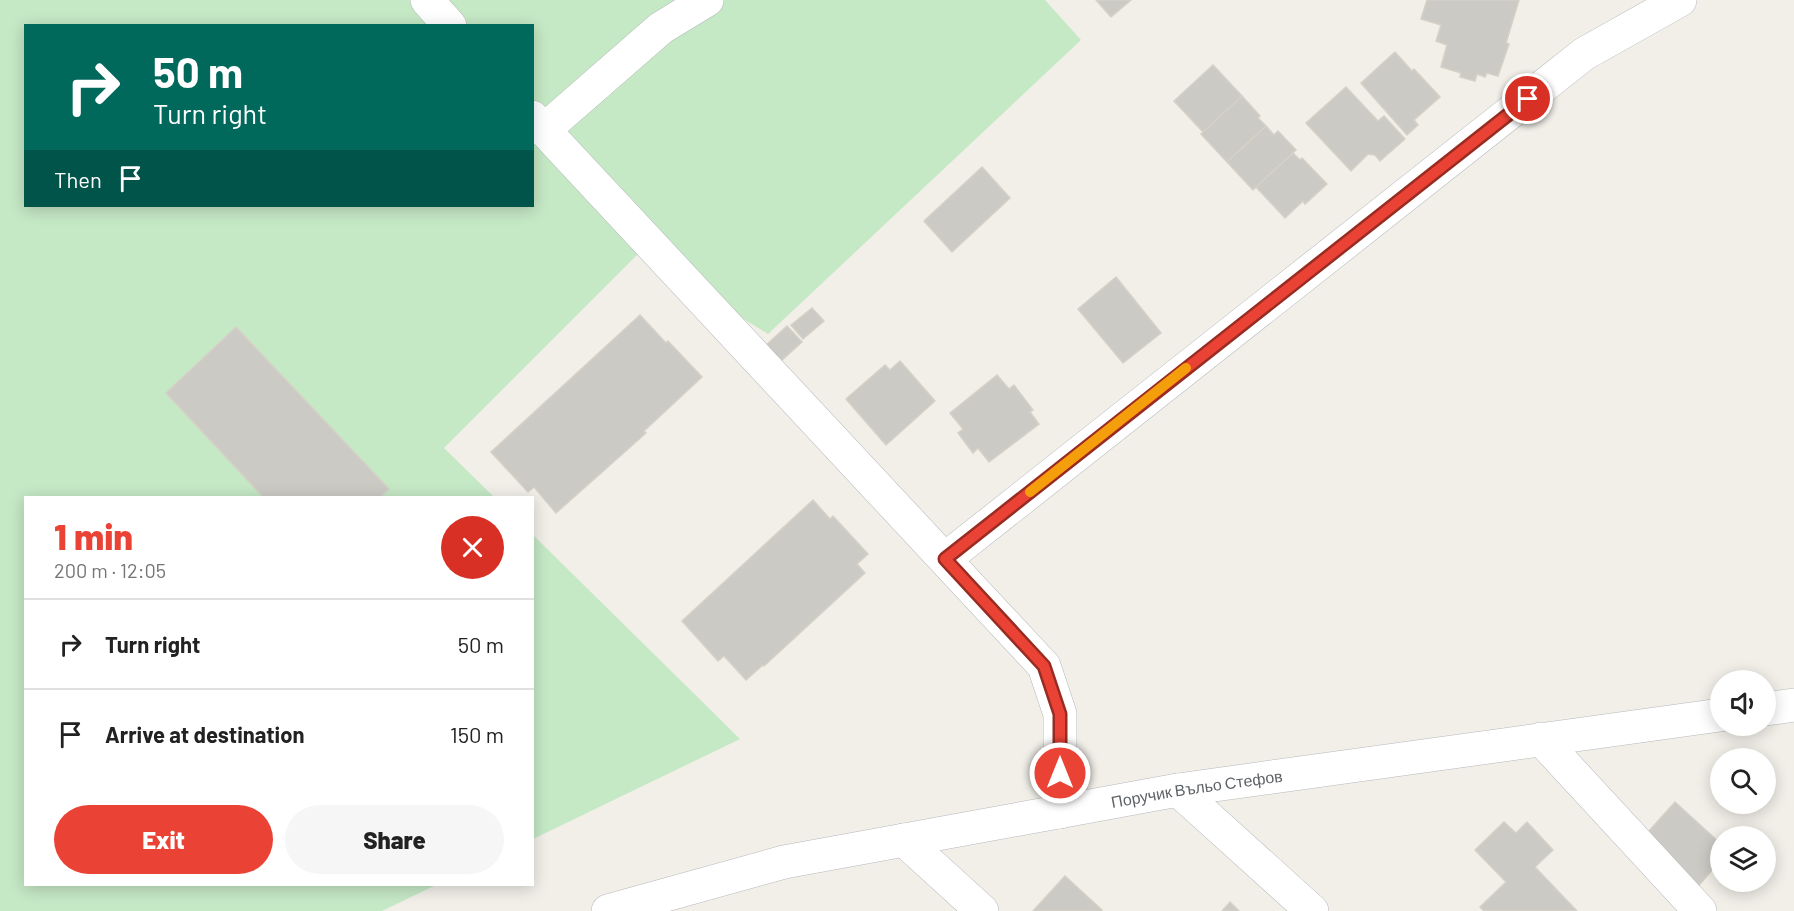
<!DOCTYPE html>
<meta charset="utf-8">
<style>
body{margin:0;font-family:Barlow,sans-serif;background:#f6f6f6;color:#222;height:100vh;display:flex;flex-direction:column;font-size:22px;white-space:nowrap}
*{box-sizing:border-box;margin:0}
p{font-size:20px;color:#767676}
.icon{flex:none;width:33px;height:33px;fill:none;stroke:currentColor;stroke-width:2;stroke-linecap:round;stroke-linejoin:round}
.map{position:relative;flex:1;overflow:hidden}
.details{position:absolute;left:24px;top:496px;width:510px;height:390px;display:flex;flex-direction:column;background:#fff;border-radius:0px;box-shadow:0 3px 15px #0003}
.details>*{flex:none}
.guide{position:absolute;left:24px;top:24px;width:510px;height:183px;border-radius:0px;box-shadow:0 3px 15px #0003;background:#00695c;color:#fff;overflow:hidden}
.buttons{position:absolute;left:1710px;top:670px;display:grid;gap:12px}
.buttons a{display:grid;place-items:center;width:66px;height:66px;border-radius:50%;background:#fff;box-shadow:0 3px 15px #0003;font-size:30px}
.pin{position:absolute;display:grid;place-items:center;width:51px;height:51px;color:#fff;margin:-26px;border:3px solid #fff;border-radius:50%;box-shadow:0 2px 6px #0007}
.me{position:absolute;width:66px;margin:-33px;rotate:0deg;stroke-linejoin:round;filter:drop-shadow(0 0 4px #0008)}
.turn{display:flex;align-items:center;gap:21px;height:126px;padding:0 30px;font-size:27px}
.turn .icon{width:78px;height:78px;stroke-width:2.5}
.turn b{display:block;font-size:42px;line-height:51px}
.then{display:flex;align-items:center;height:57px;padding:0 30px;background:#0003;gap:12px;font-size:22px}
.round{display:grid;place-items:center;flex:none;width:63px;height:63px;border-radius:32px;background:#f6f6f6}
.headline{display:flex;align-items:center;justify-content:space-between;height:102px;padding:0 30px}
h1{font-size:36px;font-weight:800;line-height:45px;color:#ea4335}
.action{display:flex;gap:12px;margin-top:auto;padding:12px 30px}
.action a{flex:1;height:69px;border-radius:36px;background:#ea4335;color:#fff;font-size:24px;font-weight:800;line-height:69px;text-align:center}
.action a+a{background:#f6f6f6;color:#222}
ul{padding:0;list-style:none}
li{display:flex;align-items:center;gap:18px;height:90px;padding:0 30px;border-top:2px solid #e0e0e0}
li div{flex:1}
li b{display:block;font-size:22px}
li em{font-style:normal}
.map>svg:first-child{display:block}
</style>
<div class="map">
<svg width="1794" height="911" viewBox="0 0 1794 911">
<rect width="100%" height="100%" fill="#f1efe8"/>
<g fill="#c5e8c5" fill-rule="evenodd">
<path d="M 0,0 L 1045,0 L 1081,40 L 768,334 L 638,254 L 444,448 L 495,498 L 26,498 L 26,885 L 436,885 L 382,911 L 0,911 ZM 26,26 L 532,26 L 532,206 L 26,206 Z"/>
<polygon points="533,535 740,739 533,839 532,839"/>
</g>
<g fill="#cccac5" stroke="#d6d1c6" stroke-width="1.5">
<polygon points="1096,0 1131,0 1111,17"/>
<polygon points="1427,0 1519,0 1506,43 1509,44 1498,76 1487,73 1485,77 1477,74 1475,81 1460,77 1461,73 1441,67 1447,45 1436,41 1441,25 1421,19"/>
<polygon points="1395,52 1412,71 1414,69 1440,97 1414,120 1418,125 1407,135 1361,83"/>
<polygon points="1213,65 1242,96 1203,132 1174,101"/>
<polygon points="1346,87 1378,121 1384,116 1405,139 1380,161 1375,155 1368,154 1351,171 1306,123"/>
<polygon points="1242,96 1260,116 1258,118 1266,126 1227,162 1201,134"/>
<polygon points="1266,126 1274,135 1278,131 1296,150 1253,190 1227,162"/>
<polygon points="1293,153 1300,160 1302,158 1327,184 1305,204 1303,201 1285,218 1256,187"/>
<polygon points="982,167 1010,198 952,252 924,221"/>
<polygon points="1116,277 1161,333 1123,363 1078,309"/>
<polygon points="812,308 824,321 803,339 791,325"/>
<polygon points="640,315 666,343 668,341 702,377 644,431 646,433 556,513 534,487 528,492 491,452"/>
<polygon points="787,326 802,342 780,362 765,346"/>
<polygon points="236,327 389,489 379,498 264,498 166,393"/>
<polygon points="900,361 935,401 886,445 846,399 885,365 890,370"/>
<polygon points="997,375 1009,389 1014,385 1033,410 1030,412 1039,424 989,462 978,448 973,453 958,433 963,429 950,413"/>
<polygon points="813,500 830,519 833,516 868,554 857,564 865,573 764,666 763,665 746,680 724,656 718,661 682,621"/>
<polygon points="1675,802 1720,843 1720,861 1695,890 1640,841"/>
<polygon points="1504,822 1516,833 1527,822 1553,850 1535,867 1577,911 1484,911 1480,907 1506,882 1475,850"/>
<polygon points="1065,876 1102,910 1102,911 1033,911"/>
<polygon points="1230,902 1239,911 1222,911"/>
</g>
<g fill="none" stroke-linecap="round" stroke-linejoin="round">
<defs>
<g id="minor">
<polyline points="427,0 450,26"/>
<polyline points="532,117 1044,666 1060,714 1060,812"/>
<polyline points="544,130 661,28 707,0"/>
<polyline points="945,559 1584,54 1680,0"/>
<polyline points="1766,709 1794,705"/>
<polyline points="1541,739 1700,911"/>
<polyline points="1178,790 1312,911"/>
<polyline points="904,840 982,911"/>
<path id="s1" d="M 608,911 L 784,862 L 1178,790 L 1720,715"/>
</g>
</defs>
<use href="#minor" stroke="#b5b8bc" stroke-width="34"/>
<use href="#minor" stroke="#fff" stroke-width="33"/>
</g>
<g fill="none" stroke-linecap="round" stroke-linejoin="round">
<defs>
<polyline id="route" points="1060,773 1060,714 1044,666 945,559 1528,99"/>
</defs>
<use href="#route" stroke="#982c22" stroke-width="15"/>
<use href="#route" stroke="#ea4335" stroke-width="10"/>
<polyline stroke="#f59e0b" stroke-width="10" points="1030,492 1186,368"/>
</g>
<g text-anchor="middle" stroke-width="6" stroke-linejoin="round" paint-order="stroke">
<g font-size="16" fill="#5f6368" stroke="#fff">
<text dy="6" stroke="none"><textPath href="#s1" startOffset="602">Поручик Въльо Стефов</textPath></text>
</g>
</g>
</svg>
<div class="buttons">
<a><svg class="icon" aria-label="sound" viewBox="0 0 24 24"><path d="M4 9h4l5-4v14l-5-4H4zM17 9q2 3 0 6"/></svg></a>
<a><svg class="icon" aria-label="search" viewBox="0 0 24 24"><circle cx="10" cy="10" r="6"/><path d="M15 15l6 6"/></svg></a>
<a><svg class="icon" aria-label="layers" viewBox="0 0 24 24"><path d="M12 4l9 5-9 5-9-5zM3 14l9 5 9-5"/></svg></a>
</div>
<div class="pin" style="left:1528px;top:99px;background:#d93025"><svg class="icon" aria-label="arrive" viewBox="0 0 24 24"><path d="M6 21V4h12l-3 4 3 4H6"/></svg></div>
<svg class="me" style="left:1060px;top:773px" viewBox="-20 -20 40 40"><circle r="17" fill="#ea4335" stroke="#fff" stroke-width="3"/><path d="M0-11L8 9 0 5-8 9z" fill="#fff"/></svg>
<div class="guide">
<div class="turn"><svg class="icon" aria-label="right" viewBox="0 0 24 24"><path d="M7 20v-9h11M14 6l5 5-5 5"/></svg><div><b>50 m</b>Turn right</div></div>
<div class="then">Then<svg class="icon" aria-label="arrive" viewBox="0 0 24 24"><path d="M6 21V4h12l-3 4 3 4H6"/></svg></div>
</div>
<section class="details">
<div class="headline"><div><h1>1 min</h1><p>200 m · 12:05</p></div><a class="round" style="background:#d93025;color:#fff"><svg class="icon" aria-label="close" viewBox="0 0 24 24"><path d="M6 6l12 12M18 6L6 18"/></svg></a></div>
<ul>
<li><svg class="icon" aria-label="right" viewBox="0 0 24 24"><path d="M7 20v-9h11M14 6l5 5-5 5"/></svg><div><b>Turn right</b></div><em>50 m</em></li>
<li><svg class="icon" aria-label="arrive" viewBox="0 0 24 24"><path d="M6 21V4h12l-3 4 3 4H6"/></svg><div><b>Arrive at destination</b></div><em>150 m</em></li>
</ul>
<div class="action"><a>Exit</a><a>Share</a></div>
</section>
</div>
